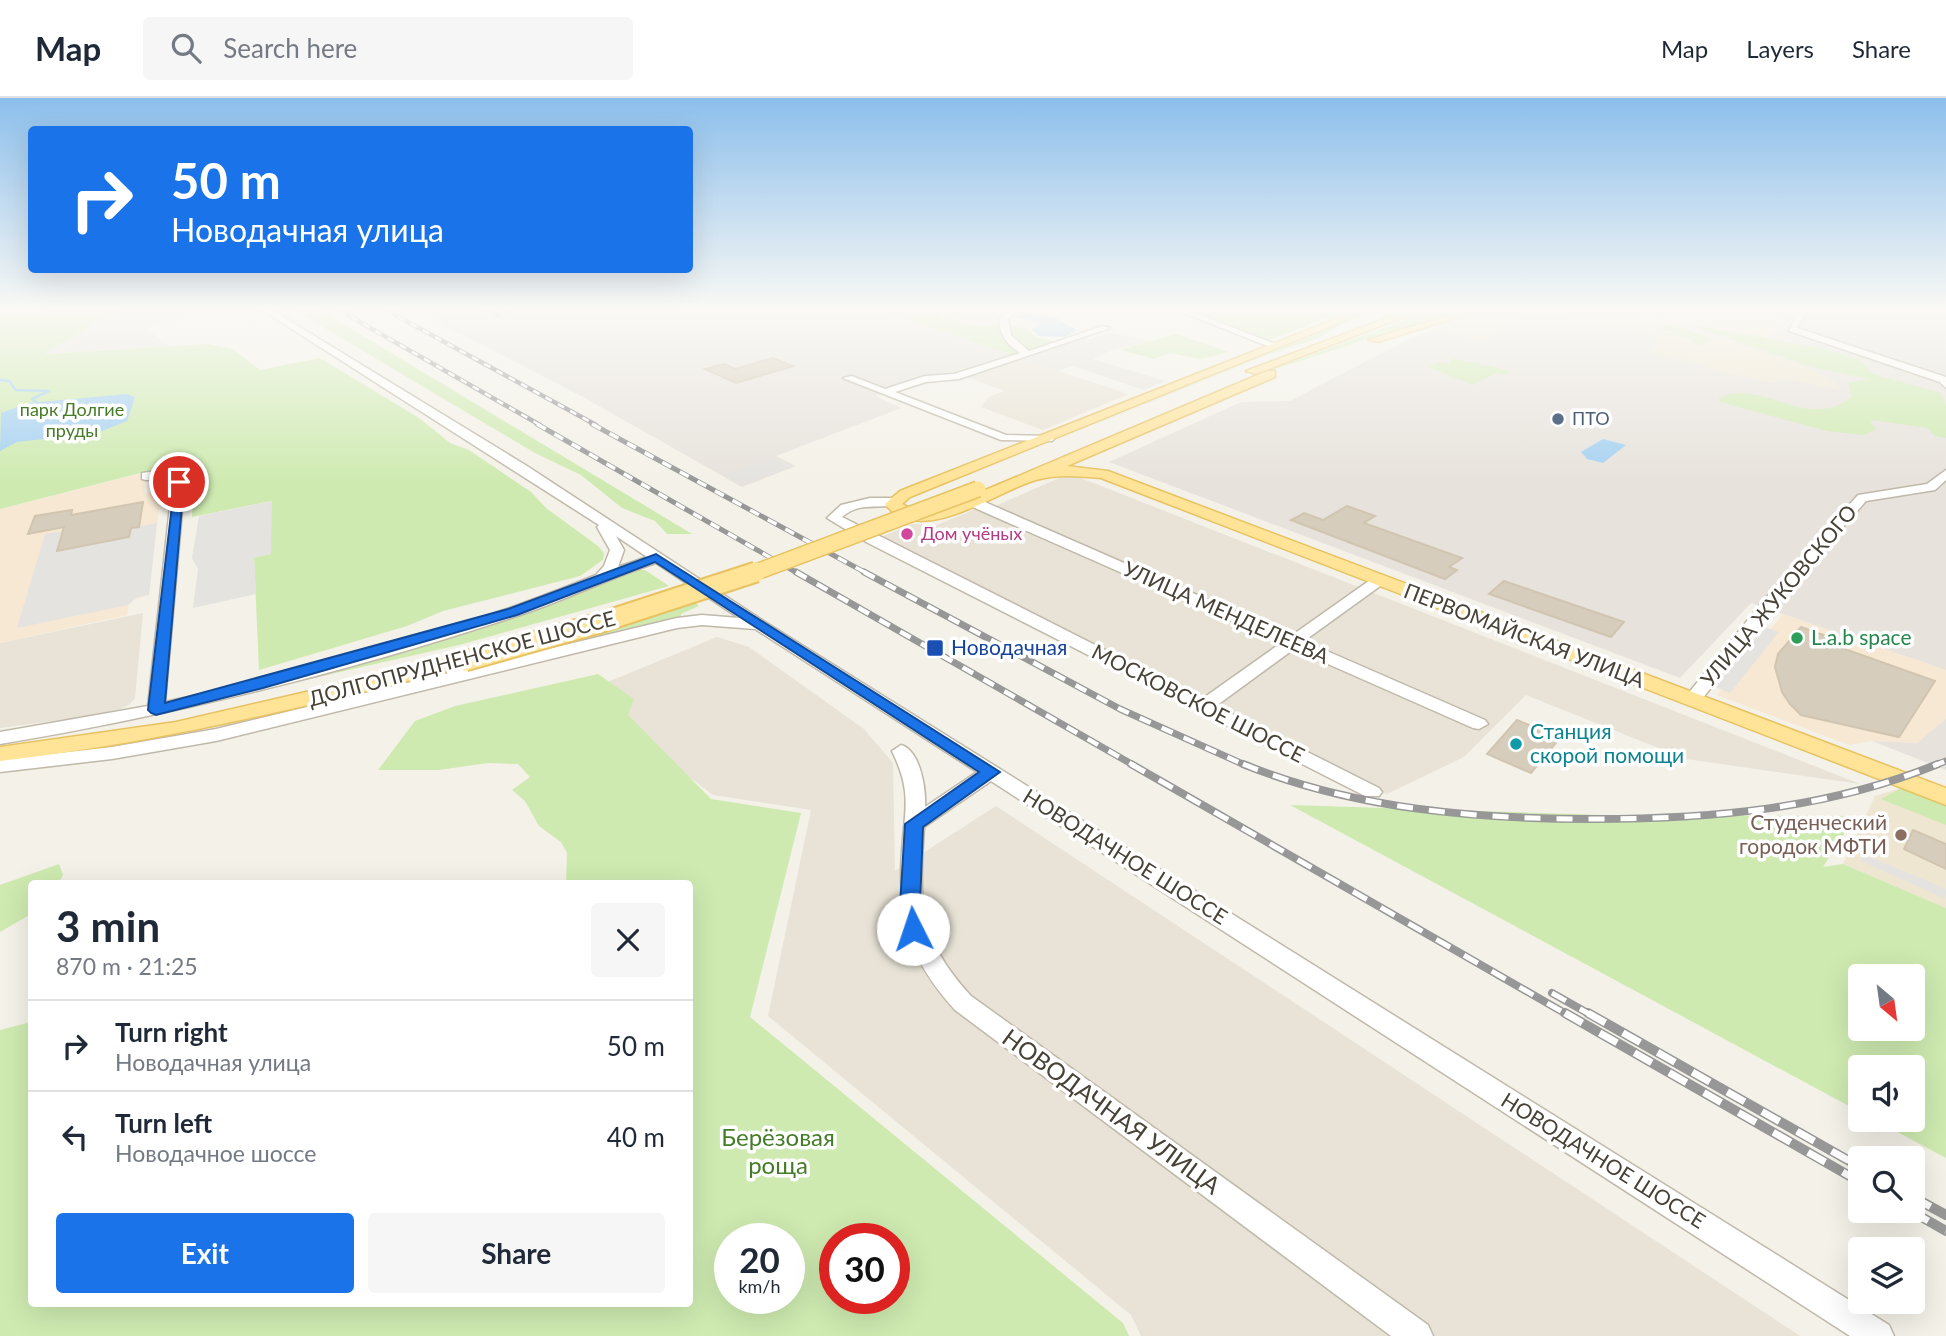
<!DOCTYPE html>
<meta charset="utf-8">
<style>
body{margin:0;font-family:Lato,sans-serif;background:#f6f6f7;color:#1f2937;height:100vh;display:flex;flex-direction:column;font-size:26px;white-space:nowrap}
*{box-sizing:border-box;margin:0}
p{font-size:23px;color:#747a83}
.icon{flex:none;width:38px;height:38px;fill:none;stroke:currentColor;stroke-width:2;stroke-linecap:round;stroke-linejoin:round}
.map{position:relative;flex:1;overflow:hidden}
.details{position:absolute;left:28px;top:782px;width:665px;height:427px;display:flex;flex-direction:column;background:#fff;border-radius:7px;box-shadow:0 7px 28px #0002}
.details>*{flex:none}
.hud{position:absolute;left:28px;top:28px;width:665px;height:147px;border-radius:7px;box-shadow:0 7px 28px #0002;background:#1a73e8;color:#fff;overflow:hidden}
.needle{width:46px;rotate:151deg}
.fabs{position:absolute;left:1848px;top:866px;display:grid;gap:14px}
.fabs a{display:grid;place-items:center;width:77px;height:77px;border-radius:7px;background:#fff;box-shadow:0 7px 28px #0002;font-size:35px}
.speed{position:absolute;left:714px;top:1125px;display:flex;gap:14px;font-size:35px;font-weight:700;text-align:center}
.speed>*{display:grid;place-content:center;width:91px;height:91px;border-radius:50%;background:#fff;box-shadow:0 7px 28px #0002;line-height:1}
.speed small{font-size:18px;font-weight:400}
.speed .limit{border:10px solid #d22;background:#fff;color:#111}
.pin{position:absolute;display:grid;place-items:center;width:60px;height:60px;color:#fff;margin:-30px;border:4px solid #fff;border-radius:50%;box-shadow:0 2px 7px #0007}
.me{position:absolute;width:77px;margin:-38px;rotate:356deg;stroke-linejoin:round;filter:drop-shadow(0 0 5px #0008)}
.turn{display:flex;align-items:center;gap:24px;height:147px;padding:0 28px;font-size:32px}
.turn .icon{width:91px;height:91px;stroke-width:2.5}
.turn b{display:block;font-size:49px;line-height:60px}
.round{display:grid;place-items:center;flex:none;width:74px;height:74px;border-radius:7px;background:#f6f6f7}
.overview{display:flex;align-items:center;justify-content:space-between;height:119px;padding:0 28px}
h1{font-size:42px;font-weight:700;line-height:52px}
.cta{display:flex;gap:14px;margin-top:auto;padding:14px 28px}
.cta a{flex:1;height:80px;border-radius:7px;background:#1a73e8;color:#fff;font-size:28px;font-weight:700;line-height:80px;text-align:center}
.cta a+a{background:#f6f6f7;color:#1f2937}
ul{padding:0;list-style:none}
li{display:flex;align-items:center;gap:21px;height:91px;padding:0 28px;border-top:2px solid #e0e1e3}
li div{flex:1}
li b{display:block;font-size:26px}
li em{font-style:normal}
header{display:flex;align-items:center;gap:42px;box-sizing:border-box;height:98px;padding:0 35px;background:#fff;border-bottom:2px solid #e0e1e3}
header strong{font-size:33px}
nav{display:flex;gap:38px;margin-inline-start:auto;font-size:24px}
.search{width:490px;height:63px;background:#f6f6f7;display:flex;align-items:center;gap:18px;box-sizing:border-box;padding:0 24px;border-radius:7px;color:#747a83;font-size:26px}
.map>svg:first-child{display:block}
</style>
<header>
<strong>Map</strong>
<div class="search"><svg class="icon" aria-label="search" viewBox="0 0 24 24"><circle cx="10" cy="10" r="6"/><path d="M15 15l6 6"/></svg>Search here</div>
<nav><a>Map</a><a>Layers</a><a>Share</a></nav>
</header>
<div class="map">
<svg width="1946" height="1238" viewBox="0 0 1946 1238">
<rect width="100%" height="100%" fill="#f4f1e8"/>
<g fill="#e8e3d6">
<polygon points="1019,260 1129,296 1043,332 981,309 989,299 1004,293 965,278"/>
<polygon points="1066,377 1073,377 1860,686 1686,661 1526,597 1464,659 1387,696 881,439 913,426 937,427 978,410 984,413"/>
<polygon points="143,515 135,600 130,606 120,611 90,618 0,630 0,545"/>
<polygon points="717,539 749,549 864,631 893,665 895,773 996,708 1800,1238 1141,1238 1131,1217 768,918 811,712 713,697 616,624 598,588"/>
</g>
<g fill="#f7e8d3">
<polygon points="1618,212 1747,212 1789,217 1768,240"/>
<polygon points="139,376 145,383 144,395 161,394 149,497 129,504 127,517 0,545 0,411"/>
<polygon points="1783,516 1946,572 1946,621 1917,645 1872,643 1849,647 1717,597"/>
</g>
<g fill="#e7e2dc">
<polygon points="415,212 880,212 1014,256 875,298 901,310 776,358 796,368 742,389 583,299"/>
<polygon points="942,212 974,212 998,216 996,218 1004,220 1003,227 977,228 935,215"/>
<polygon points="1487,212 1618,212 1768,240 1789,217 1747,212 1946,212 1946,572 1751,505 1680,580 1109,364 1241,304 1290,303 1407,242 1431,233 1428,232"/>
<polygon points="1109,235 1153,243 1112,252 1093,261 1165,283 1144,292 1073,268 1057,273 1019,260 1079,240 1087,242"/>
<polygon points="1946,621 1946,672 1872,643 1917,645"/>
</g>
<g fill="#eee6d1">
<polygon points="1487,212 1618,212 1654,219 1797,265 1832,282 1842,292 1781,280 1774,285 1709,272 1704,270 1706,267 1649,255 1657,243 1648,237 1532,214 1486,244 1428,232"/>
<polygon points="1901,690 1946,708 1946,810 1843,766 1875,698"/>
</g>
<g fill="#ceeab0" fill-rule="evenodd">
<polygon points="0,212 118,212 45,256 207,246 233,251 260,272 320,260 419,320 450,345 469,352 531,394 546,410 598,448 604,455 603,462 580,478 443,513 407,528 259,572 254,459 271,403 192,419 195,361 0,411"/>
<polygon points="294,212 320,212 692,436 667,436 655,423 622,410 581,377 535,355"/>
<polygon points="880,212 942,212 936,214 942,216 939,218 977,228 1006,227 1028,231 1036,239 1058,244 1020,256 1010,256"/>
<polygon points="1189,212 1348,212 1269,242"/>
<polygon points="1432,212 1458,212 1260,276"/>
<polygon points="1343,225 1319,240 1269,256 1057,342"/>
<polygon points="1668,226 1712,240 1701,248 1692,245 1693,240 1653,235 1669,236 1672,233 1656,232"/>
<path d="M 1687,226 L 1820,250 L 1859,261 L 1872,275 L 1883,279 L 1941,295 L 1946,308 L 1946,340 L 1935,338 L 1927,330 L 1873,322 L 1870,325 L 1877,331 L 1863,337 L 1827,333 L 1720,304 L 1719,299 C 1771,282 1804,334 1852,299 L 1848,285 L 1869,281 L 1811,269 Z"/>
<polygon points="1176,236 1229,254 1201,261 1170,255 1154,261 1120,252"/>
<polygon points="1452,260 1511,273 1505,277 1497,275 1472,287 1427,268 1440,264 1449,266"/>
<polygon points="631,472 645,472 669,488 459,547 238,597 526,515"/>
<polygon points="694,503 699,508 681,516 681,519 641,530 247,626 248,623 467,569"/>
<path d="M 598,576 L 634,601 L 628,617 L 711,701 L 801,715 L 750,919 L 1123,1225 L 1129,1238 L 0,1238 L 0,932 L 31,924 L 32,1206 L 690,1206 L 690,786 L 566,786 L 567,755 L 561,744 L 539,728 L 525,703 L 512,692 L 530,679 L 518,666 L 488,665 L 439,672 L 378,672 L 415,623 L 455,608 ZM 730,1141 L 789,1141 L 789,1200 L 730,1200 ZM 835,1141 L 894,1141 L 894,1200 L 835,1200 Z"/>
<polygon points="1901,690 1946,708 1946,727 1881,701"/>
<path d="M 1290,707 L 1602,717 L 1855,718 L 1823,769 L 1843,766 L 1946,810 L 1946,1060 L 1875,1022 L 1913,1022 L 1913,970 L 1860,970 L 1860,1014 ZM 1860,878 L 1913,878 L 1913,931 L 1860,931 Z"/>
<polygon points="59,766 63,777 58,786 32,786 31,816 0,834 0,787"/>
</g>
<g fill="#e5e3e0">
<polygon points="118,212 228,212 144,228 168,248 43,256"/>
<polygon points="774,360 790,368 743,385 727,377"/>
<polygon points="272,403 271,456 254,460 256,496 193,510 198,471 192,460 199,418"/>
<polygon points="157,425 149,497 137,499 128,507 17,530 45,436 63,433 58,453 129,439 131,430"/>
<polygon points="1765,529 1779,534 1730,595 1715,589"/>
<polygon points="1864,756 1946,791 1946,801 1861,763"/>
</g>
<g fill="#a3d0f2">
<polygon points="1023,214 1056,220 1077,232 1065,239 1039,238 1032,232 1041,225 1016,219"/>
<polygon points="127,296 135,299 127,323 97,335 17,344 0,353 1,315 29,305"/>
<polygon points="1603,341 1626,347 1603,365 1587,361 1581,354"/>
</g>
<g fill="none" stroke-linecap="round" stroke-linejoin="round">
<polyline stroke="#a3d0f2" stroke-width="2.5" points="0,282 9,283 16,292 49,293 32,301 37,305"/>
</g>
<g fill="#d6cdbd" stroke="#d1c5b0" stroke-width="2">
<polygon points="773,260 793,268 736,285 705,271 724,266 735,271"/>
<polygon points="143,404 139,429 131,430 129,439 57,453 64,429 28,436 35,418 72,412 71,417"/>
<polygon points="1347,408 1375,418 1364,425 1462,460 1449,469 1457,472 1445,481 1291,422 1304,415 1323,422"/>
<polygon points="1504,483 1624,524 1611,539 1489,496"/>
<polygon points="1801,529 1829,539 1825,544 1935,583 1899,639 1801,617 1790,606 1782,594 1775,569 1778,556"/>
<polygon points="1517,622 1560,640 1531,675 1487,656"/>
<polygon points="1913,732 1946,746 1946,771 1904,751"/>
</g>
<g fill="none" stroke-linecap="round" stroke-linejoin="round">
<defs>
<g id="minor">
<path d="M 262,212 L 272,212 L 527,368 L 765,524 L 1889,1227 L 1894,1238 L 1850,1238 L 991,683 L 924,729 C 919,804 918,840 971,898 L 1428,1227 L 1433,1238 L 1391,1238 L 955,912 C 909,861 897,821 902,753 C 905,710 912,694 892,653 L 901,647 C 921,653 926,692 925,709 L 977,674 L 755,531 L 702,527 L 677,530 L 216,643 L 112,661 L 0,674 L 0,662 L 112,649 L 216,631 L 677,520 L 702,517 L 739,520 L 656,465 C 609,480 564,503 517,518 C 348,574 175,617 0,646 L 0,634 L 148,608 L 173,381 L 146,382 L 142,381 L 142,375 L 170,371 L 185,379 L 165,604 C 311,573 458,534 596,477 L 604,468 L 610,452 L 597,429 L 599,427 ZM 616,438 L 647,459 L 618,469 L 624,452 Z"/>
<path d="M 1009,212 L 1018,212 L 1008,221 L 1011,237 L 1029,253 L 1103,228 L 1110,230 L 959,281 L 926,284 L 895,294 L 1006,337 L 1048,338 L 1054,341 L 1052,343 L 1001,342 L 843,280 L 852,278 L 885,291 L 925,278 L 954,276 L 1020,255 C 1007,246 998,236 1000,220 Z"/>
<polygon points="1176,212 1187,212 1278,247 1270,249"/>
<polygon points="1799,212 1807,212 1797,230 1946,279 1946,290 1940,284 1789,233"/>
<polygon points="1946,372 1946,382 1935,392 1866,403 1774,508 1699,605 1687,605 1684,601 1687,597 1764,502 1858,397 1927,386"/>
<path d="M 870,400 L 894,400 L 900,404 C 887,414 862,401 842,419 L 1202,601 L 1281,545 L 968,407 L 968,401 L 978,401 L 1291,538 L 1373,480 L 1383,480 L 1383,486 L 1304,543 L 1485,622 L 1488,626 L 1479,631 L 1473,630 L 1294,551 L 1216,608 L 1379,690 L 1382,694 L 1379,698 L 1365,698 L 868,445 L 827,420 L 841,407 Z"/>
</g>
<g id="major">
<path d="M 1358,212 L 1371,212 L 910,399 L 902,406 L 916,413 L 938,412 L 1267,273 L 1275,273 L 1275,279 L 1067,368 L 1108,373 L 1946,690 L 1946,707 L 1101,380 C 1078,378 1058,376 1036,382 C 996,393 920,451 885,406 L 900,393 Z"/>
<polygon points="1408,212 1422,212 1256,276 1246,273"/>
<polygon points="1466,212 1481,212 1378,244 1368,242"/>
<path d="M 465,557 L 472,559 L 475,563 L 472,567 C 316,606 160,645 0,663 L 0,649 L 176,624 Z"/>
</g>
</defs>
<use href="#minor" stroke="#c0b9aa" stroke-width="3"/>
<use href="#major" stroke="#e7c263" stroke-width="3"/>
<use href="#minor" fill="#fff" fill-rule="evenodd"/>
<use href="#major" fill="#ffe396" fill-rule="evenodd"/>
<defs>
<g id="rail-far4">
<polyline points="339,212 540,327"/>
<polyline points="386,212 596,327"/>
<polyline points="488,212 499,217"/>
</g>
<g id="rail-far3">
<polyline points="537,326 799,476"/>
<polyline points="592,326 868,476"/>
</g>
<g id="rail-far2">
<polyline points="796,474 1135,668"/>
<polyline points="864,474 1120,611 1247,668"/>
<polyline points="1933,668 1946,663"/>
</g>
<g id="rail-far1">
<polyline points="1131,666 1568,917"/>
<path d="M 1243,666 C 1354,711 1475,721 1593,721 C 1712,721 1827,711 1938,666"/>
<polyline points="1552,895 1591,917"/>
</g>
<g id="rail">
<polyline points="1565,915 1860,1084"/>
<polyline points="1588,915 1860,1069"/>
<polyline points="1913,1099 1946,1117"/>
<polyline points="1911,1113 1946,1133"/>
</g>
</defs>
<use href="#rail-far4" stroke="#979797" stroke-width="4.5"/>
<use href="#rail-far3" stroke="#979797" stroke-width="5"/>
<use href="#rail-far2" stroke="#979797" stroke-width="7"/>
<use href="#rail-far1" stroke="#979797" stroke-width="8"/>
<use href="#rail" stroke="#979797" stroke-width="10"/>
<use href="#rail-far4" stroke="#fff" stroke-width="2.5" stroke-dasharray="7" stroke-linecap="butt"/>
<use href="#rail-far3" stroke="#fff" stroke-width="3.5" stroke-dasharray="10" stroke-linecap="butt"/>
<use href="#rail-far2" stroke="#fff" stroke-width="4.5" stroke-dasharray="12" stroke-linecap="butt"/>
<use href="#rail-far1" stroke="#fff" stroke-width="5" stroke-dasharray="16" stroke-linecap="butt"/>
<use href="#rail" stroke="#fff" stroke-width="7" stroke-dasharray="20" stroke-linecap="butt"/>
<defs>
<polyline id="major-bridge-far1" points="751,476 978,391"/>
<polyline id="major-bridge" points="465,563 596,526 756,474"/>
</defs>
<use href="#major-bridge-far1" stroke="#e7c263" stroke-width="18" stroke-linecap="butt"/>
<use href="#major-bridge" stroke="#e7c263" stroke-width="23" stroke-linecap="butt"/>
<use href="#major-bridge-far1" stroke="#ffe396" stroke-width="15"/>
<use href="#major-bridge" stroke="#ffe396" stroke-width="19"/>
</g>
<linearGradient id="sky" x2="0" y2="1"><stop stop-color="#8cbfec"/><stop offset="0.55" stop-color="#faf9f5"/><stop offset="1" stop-color="#faf9f5" stop-opacity="0"/></linearGradient>
<rect width="1946" height="385" fill="url(#sky)"/>
<polygon fill="#1a73e8" stroke="#114b97" stroke-width="2" points="175,382 184,384 165,605 508,511 656,456 1000,674 923,729 920,808 923,831 920,837 906,837 900,808 905,726 979,674 655,464 517,517 263,590 156,617 151,615 148,612"/>
<circle fill="#5c6f8a" stroke="#fff" stroke-width="2.5" cx="1558" cy="321" r="7"/>
<circle fill="#d1479c" stroke="#fff" stroke-width="2.5" cx="907" cy="436" r="7"/>
<circle fill="#2e9e5b" stroke="#fff" stroke-width="2.5" cx="1797" cy="540" r="7"/>
<rect fill="#1a4fb4" stroke="#fff" stroke-width="2.5" x="926" y="541" width="18" height="18" rx="3.5"/>
<circle fill="#0f9aa8" stroke="#fff" stroke-width="2.5" cx="1516" cy="646" r="7"/>
<circle fill="#8d6e63" stroke="#fff" stroke-width="2.5" cx="1901" cy="737" r="7"/>
<g text-anchor="middle" stroke-width="7" stroke-linejoin="round" paint-order="stroke">
<g font-size="18" fill="#457c27" stroke="#fff">
<text x="72" y="318">парк Долгие<tspan x="72" dy="21">пруды</tspan></text>
</g>
<g font-size="18" fill="#4e5e75" stroke="#fff" text-anchor="start">
<text x="1572" y="327">ПТО</text>
</g>
<g font-size="18" fill="#b23c85" stroke="#fff" text-anchor="start">
<text x="921" y="442">Дом учёных</text>
</g>
<g font-size="21" fill="#484136" stroke="#fff">
<text transform="translate(1779 498) rotate(-50)" y="7">УЛИЦА ЖУКОВСКОГО</text>
<text transform="translate(1226 515) rotate(24)" y="7">УЛИЦА МЕНДЕЛЕЕВА</text>
<text transform="translate(1524 538) rotate(21)" y="7">ПЕРВОМАЙСКАЯ УЛИЦА</text>
<text transform="translate(462 561) rotate(-15)" y="7">ДОЛГОПРУДНЕНСКОЕ ШОССЕ</text>
<text transform="translate(1198 606) rotate(27)" y="7">МОСКОВСКОЕ ШОССЕ</text>
<text transform="translate(1125 759) rotate(32)" y="7">НОВОДАЧНОЕ ШОССЕ</text>
<text transform="translate(1603 1063) rotate(32)" y="7">НОВОДАЧНОЕ ШОССЕ</text>
</g>
<g font-size="21" fill="#27864d" stroke="#fff" text-anchor="start">
<text x="1811" y="547">L.a.b space</text>
</g>
<g font-size="21" fill="#164399" stroke="#fff" text-anchor="start">
<text x="951" y="557">Новодачная</text>
</g>
<g font-size="21" fill="#0d838f" stroke="#fff" text-anchor="start">
<text x="1530" y="641">Станция<tspan x="1530" dy="24">скорой помощи</tspan></text>
</g>
<g font-size="21" fill="#785e54" stroke="#fff" text-anchor="end">
<text x="1887" y="732">Студенческий<tspan x="1887" dy="24">городок МФТИ</tspan></text>
</g>
<g font-size="24" fill="#484136" stroke="#fff">
<text transform="translate(1111 1014) rotate(36)" y="8">НОВОДАЧНАЯ УЛИЦА</text>
</g>
<g font-size="24" fill="#457c27" stroke="#fff">
<text x="778" y="1048">Берёзовая<tspan x="778" dy="28">роща</tspan></text>
</g>
</g>
</svg>
<div class="fabs">
<a><svg class="needle" viewBox="-14 -14 28 28"><path d="M0-13l5 13h-10z" fill="#e53935"/><path d="M0 13l5-13h-10z" fill="#747a83"/></svg></a>
<a><svg class="icon" aria-label="sound" viewBox="0 0 24 24"><path d="M4 9h4l5-4v14l-5-4H4zM17 9q2 3 0 6"/></svg></a>
<a><svg class="icon" aria-label="search" viewBox="0 0 24 24"><circle cx="10" cy="10" r="6"/><path d="M15 15l6 6"/></svg></a>
<a><svg class="icon" aria-label="layers" viewBox="0 0 24 24"><path d="M12 4l9 5-9 5-9-5zM3 14l9 5 9-5"/></svg></a>
</div>
<div class="speed"><div>20<small>km/h</small></div><div class="limit">30</div></div>
<div class="pin" style="left:179px;top:384px;background:#d93025"><svg class="icon" aria-label="arrive" viewBox="0 0 24 24"><path d="M6 21V4h12l-3 4 3 4H6"/></svg></div>
<svg class="me" style="left:913px;top:831px" viewBox="-20 -20 40 40"><circle r="19" fill="#fff"/><path d="M0-13L10 11 0 6-10 11z" fill="#1a73e8"/></svg>
<div class="hud">
<div class="turn"><svg class="icon" aria-label="right" viewBox="0 0 24 24"><path d="M7 20v-9h11M14 6l5 5-5 5"/></svg><div><b>50 m</b>Новодачная улица</div></div>
</div>
<section class="details">
<div class="overview"><div><h1>3 min</h1><p>870 m · 21:25</p></div><a class="round"><svg class="icon" aria-label="close" viewBox="0 0 24 24"><path d="M6 6l12 12M18 6L6 18"/></svg></a></div>
<ul>
<li><svg class="icon" aria-label="right" viewBox="0 0 24 24"><path d="M7 20v-9h11M14 6l5 5-5 5"/></svg><div><b>Turn right</b><p>Новодачная улица</p></div><em>50 m</em></li>
<li><svg class="icon" aria-label="left" viewBox="0 0 24 24"><path d="M17 20v-9H6M10 6l-5 5 5 5"/></svg><div><b>Turn left</b><p>Новодачное шоссе</p></div><em>40 m</em></li>
</ul>
<div class="cta"><a>Exit</a><a>Share</a></div>
</section>
</div>
